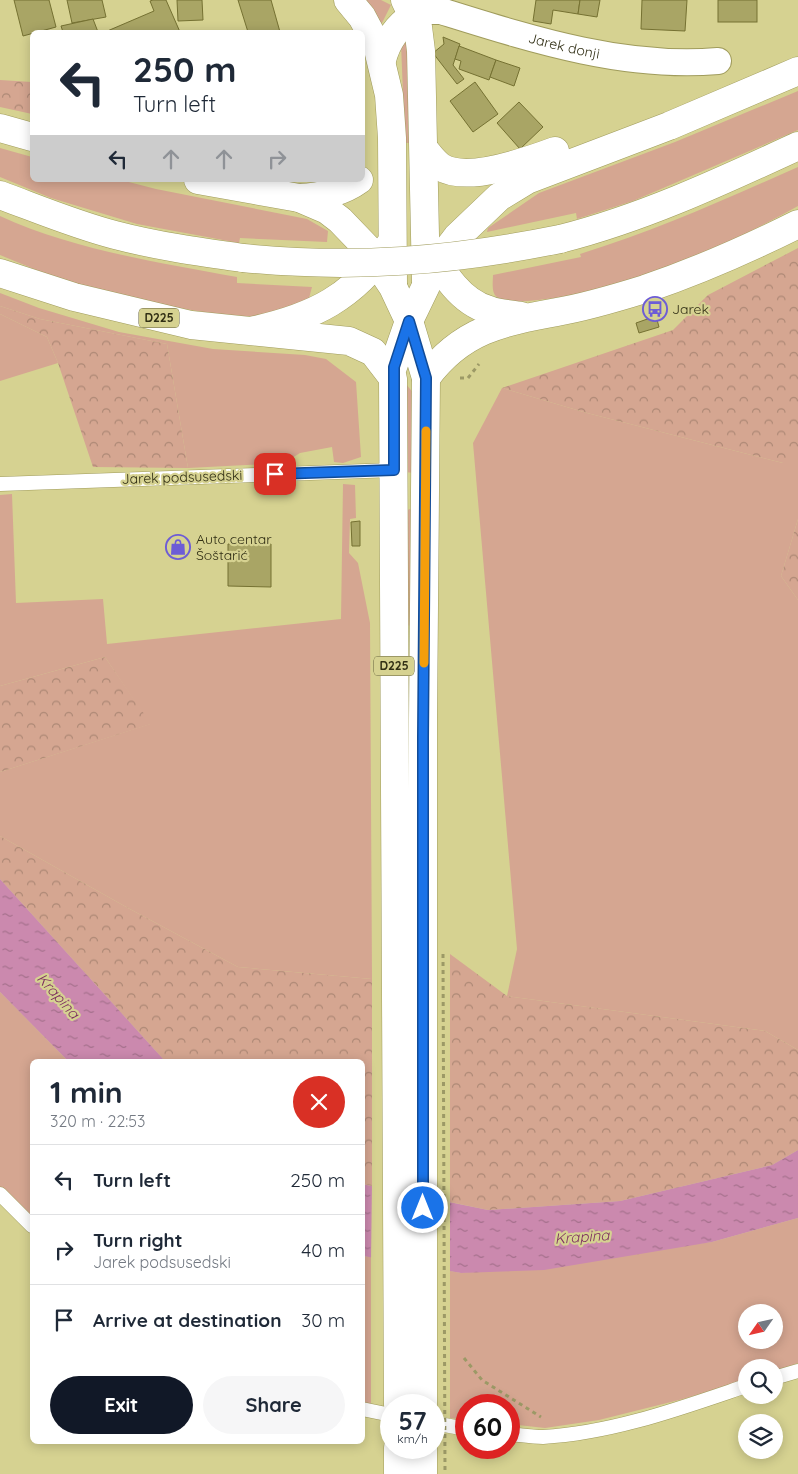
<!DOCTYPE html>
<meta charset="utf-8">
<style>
body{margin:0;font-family:Quicksand,sans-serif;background:#f6f6f7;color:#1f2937;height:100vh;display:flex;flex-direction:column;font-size:19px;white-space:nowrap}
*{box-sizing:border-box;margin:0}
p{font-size:16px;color:#747a83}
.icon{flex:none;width:28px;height:28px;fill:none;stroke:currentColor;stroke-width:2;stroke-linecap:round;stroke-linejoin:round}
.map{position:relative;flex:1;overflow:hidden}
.sheet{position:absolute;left:30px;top:1059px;width:335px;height:385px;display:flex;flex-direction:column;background:#fff;border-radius:8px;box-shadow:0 2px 12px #0003}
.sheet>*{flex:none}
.top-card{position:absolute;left:30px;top:30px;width:335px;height:152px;border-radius:8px;box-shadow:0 2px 12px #0003;background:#fff;color:#1f2937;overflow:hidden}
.needle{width:32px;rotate:236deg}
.fabs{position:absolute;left:738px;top:1304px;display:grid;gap:10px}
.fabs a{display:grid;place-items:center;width:45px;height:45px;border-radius:50%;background:#fff;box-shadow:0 2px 12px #0003;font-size:25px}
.speed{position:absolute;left:380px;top:1394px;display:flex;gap:10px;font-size:25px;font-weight:700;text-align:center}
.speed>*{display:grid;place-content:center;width:65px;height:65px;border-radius:50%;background:#fff;box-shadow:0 2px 12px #0003;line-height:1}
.speed small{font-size:12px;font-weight:400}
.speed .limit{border:8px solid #d22;background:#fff;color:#111}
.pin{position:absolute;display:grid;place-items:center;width:42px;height:42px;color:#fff;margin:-21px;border-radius:10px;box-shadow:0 2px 8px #0006}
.me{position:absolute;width:55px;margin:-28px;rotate:0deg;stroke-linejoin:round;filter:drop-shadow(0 0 4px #0008)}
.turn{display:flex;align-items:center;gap:18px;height:105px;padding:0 20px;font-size:22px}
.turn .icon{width:65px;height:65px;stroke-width:2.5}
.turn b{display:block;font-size:35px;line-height:42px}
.lanes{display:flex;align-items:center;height:48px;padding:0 20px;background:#0003;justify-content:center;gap:25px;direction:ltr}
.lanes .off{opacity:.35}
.round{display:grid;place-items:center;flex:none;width:52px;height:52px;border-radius:26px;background:#f6f6f7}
.headline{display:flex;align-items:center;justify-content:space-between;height:85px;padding:0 20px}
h1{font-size:30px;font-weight:700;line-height:38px}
.button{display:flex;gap:10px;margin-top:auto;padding:10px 20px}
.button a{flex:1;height:58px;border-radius:30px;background:#111827;color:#fff;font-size:20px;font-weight:700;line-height:58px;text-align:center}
.button a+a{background:#f6f6f7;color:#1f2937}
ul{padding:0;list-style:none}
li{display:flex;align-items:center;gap:15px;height:70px;padding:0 20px;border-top:1px solid #e0e1e3}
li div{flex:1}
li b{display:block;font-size:19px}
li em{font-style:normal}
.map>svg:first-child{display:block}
</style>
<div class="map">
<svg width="798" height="1474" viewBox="0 0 798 1474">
<defs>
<pattern id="forest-crowns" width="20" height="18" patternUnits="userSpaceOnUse" patternTransform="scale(1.25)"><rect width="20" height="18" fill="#d5a691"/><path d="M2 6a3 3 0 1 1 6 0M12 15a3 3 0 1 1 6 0" fill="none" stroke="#ad8875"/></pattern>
<pattern id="water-ripples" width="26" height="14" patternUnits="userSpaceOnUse" patternTransform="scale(1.25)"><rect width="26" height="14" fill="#cb89ae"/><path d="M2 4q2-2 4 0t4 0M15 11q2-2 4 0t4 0" fill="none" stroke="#a5708c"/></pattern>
</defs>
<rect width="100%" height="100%" fill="#d6d291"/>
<g fill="#d5a691" fill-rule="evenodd">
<polygon points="359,0 381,0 391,5 380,27"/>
<polygon points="407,38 413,143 405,143 401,44"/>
<polygon points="798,91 798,130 633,201 577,219 576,213 487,232 488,228 539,193 675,142"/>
<polygon points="0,148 32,157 32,180 121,180 156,189 307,219 328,231 327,242 240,238 239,243 137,224 51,198 0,177"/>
<path d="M 798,167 L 798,206 C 721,249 627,291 538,300 C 526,301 508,304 497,297 C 491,293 493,281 493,275 L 581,257 L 580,254 C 655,231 726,199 798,167 Z"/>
<path d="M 0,216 C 71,249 160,263 237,277 L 237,283 L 312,287 L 307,306 L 267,317 L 222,315 L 130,300 L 56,278 L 0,255 Z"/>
<polygon points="0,293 39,308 119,332 213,349 305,355 326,359 356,382 361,457 343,463 334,462 332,447 300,453 284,463 188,468 167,344 40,319 0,306"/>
<polygon points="0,314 47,337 58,363 0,381"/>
<polygon points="406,384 414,394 414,473 405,472"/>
<polygon points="502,388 587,413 783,463 798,463 798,519 781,576 798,600 798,1050 765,1031 507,996 517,949 473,443"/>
<polygon points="343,484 355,485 356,518 350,519 349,553 358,563 370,623 372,979 238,967 128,908 0,836 0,772 150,724 105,657 0,686 0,495 12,494 16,603 103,599 107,644 341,619"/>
<polygon points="409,509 412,510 413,626 406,625 407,512"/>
<polygon points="0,992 68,1061 32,1061 32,1218 0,1189"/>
<path d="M 798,1218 L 798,1363 L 774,1372 L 774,1368 L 746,1368 L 746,1380 L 683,1399 L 599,1420 L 545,1428 L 509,1424 L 509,1405 L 466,1405 L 466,1420 L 450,1418 L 450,1271 L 461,1273 L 712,1242 ZM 746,1312 L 774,1312 L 774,1340 L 746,1340 Z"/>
<polygon points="362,1256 371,1257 371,1406 363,1403"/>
</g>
<g fill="url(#forest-crowns)">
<polygon points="0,80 32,82 32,114 0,107"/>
<polygon points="798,248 798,463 783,463 587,413 502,388 673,330 708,295"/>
<polygon points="0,306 40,319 167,344 188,468 93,467 58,363 47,337 0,314"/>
<polygon points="798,519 798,600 781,576"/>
<polygon points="105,657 151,724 0,772 0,686"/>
<polygon points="0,836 128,908 238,967 372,979 372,1186 363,1184 362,1061 165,1061 0,879"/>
<polygon points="450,954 507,996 765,1031 798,1050 798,1150 772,1165 620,1201 488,1210 450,1202"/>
</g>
<g fill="url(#water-ripples)">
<polygon points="0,879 165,1061 68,1061 0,992"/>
<polygon points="798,1150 798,1218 712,1242 544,1270 461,1273 363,1256 362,1184 488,1210 620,1201 772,1165"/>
</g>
<polygon fill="#d6d291" points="372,1183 450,1199 450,1274 371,1260"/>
<g fill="#a9a565" stroke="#757132">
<polygon points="14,0 49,0 56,27 23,36"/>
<polygon points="67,0 102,0 106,17 72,23"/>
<polygon points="153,0 166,0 180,32 105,32 154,11 150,1"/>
<polygon points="177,0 202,0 203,20 178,21"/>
<polygon points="238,0 271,0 280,32 248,32"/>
<polygon points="536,0 580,0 578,14 553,10 551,24 533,21"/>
<polygon points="580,0 600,0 597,17 578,14"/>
<polygon points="642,0 687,0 685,31 641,29"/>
<rect x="718" y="0" width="39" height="22"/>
<polygon points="93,19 98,32 63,32 61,26"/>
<polygon points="443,37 460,44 453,65 464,79 457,84 433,53 444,44"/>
<polygon points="459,46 496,60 489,80 459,69 461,61 455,59"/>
<polygon points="496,60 520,68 514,86 490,77"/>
<polygon points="475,82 498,114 473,132 450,101"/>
<polygon points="519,102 543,127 520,149 497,123"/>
<polygon points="656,316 659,327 639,333 636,323"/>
<polygon points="360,521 360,546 352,546 351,522"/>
<polygon points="228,544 271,544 271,587 228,586"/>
</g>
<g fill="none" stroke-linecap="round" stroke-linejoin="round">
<defs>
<g id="lane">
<polyline points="0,484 394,470"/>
<polyline points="0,1194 32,1226"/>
<polyline points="774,1378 798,1371"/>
<polyline points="362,1409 391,1415"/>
<polyline points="434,1423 466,1429"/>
<path d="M 509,1434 C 520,1435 532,1437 543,1437 C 613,1433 681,1408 746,1386"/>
</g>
<g id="street">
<path id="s1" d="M 414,15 L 422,11 L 441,11 C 531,39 623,69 718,61"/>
</g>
<g id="secondary">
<polyline points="348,0 362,17 377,45 389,95 392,138 393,285"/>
<polyline points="405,0 418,27 421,51 426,281"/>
<path d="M 382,60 C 387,40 397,26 414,15"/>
<path d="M 425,150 C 430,156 434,162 441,167 C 467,183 528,161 555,151"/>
<path d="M 0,195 C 38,209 76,225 115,235 C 157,246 200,252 243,258"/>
<path d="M 299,198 C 321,197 341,193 359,180"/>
<path d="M 560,239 C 643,218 720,182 798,146"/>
<path d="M 430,249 C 443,274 461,302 489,310 C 499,314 511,314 521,316"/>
<path d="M 255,330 C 314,317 353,297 388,247"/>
<polyline points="393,367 409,321 437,263 457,237 499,197 527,180 669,126 798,71"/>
<path d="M 426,378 C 461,330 502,322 557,312 C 586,307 616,298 645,289 C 698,271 748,249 798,224"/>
</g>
<g id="primary">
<polyline points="0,128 32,137"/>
<polyline points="198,180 299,198 327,210 340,220 367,248 393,287 409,321 426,378 423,719 423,1405"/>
<polyline points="0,273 74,297 191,325 349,341 373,352 393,378 398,1405"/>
<polyline points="398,1448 398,1474"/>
<polyline points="423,1448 423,1474"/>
</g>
</defs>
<use href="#lane" stroke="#a09c5c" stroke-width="15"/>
<use href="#street" stroke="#a09c5c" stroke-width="28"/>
<use href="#secondary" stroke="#a09c5c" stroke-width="29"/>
<use href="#primary" stroke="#a09c5c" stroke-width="29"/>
<g stroke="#9c9966" stroke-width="3" stroke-dasharray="4 4" stroke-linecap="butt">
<polyline points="460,378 468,378 479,364"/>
<polyline points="464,1358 482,1380 541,1417"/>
</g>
<use href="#lane" stroke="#fff" stroke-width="14"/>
<use href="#street" stroke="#fff" stroke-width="26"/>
<use href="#secondary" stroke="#fff" stroke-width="28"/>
<use href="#primary" stroke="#fff" stroke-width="28"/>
<defs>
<path id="secondary-bridge" d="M 243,258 C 354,269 451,261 560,239"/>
</defs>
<use href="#secondary-bridge" stroke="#a09c5c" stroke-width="29" stroke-linecap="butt"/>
<polyline stroke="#9c9966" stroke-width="3" stroke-dasharray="4 4" stroke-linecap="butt" points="443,954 445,1474"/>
<use href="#secondary-bridge" stroke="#fff" stroke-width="28"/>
</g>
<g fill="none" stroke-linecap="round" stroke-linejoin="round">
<defs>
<polyline id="route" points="275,474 394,470 394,367 409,321 426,378 423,738 423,1208"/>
</defs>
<use href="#route" stroke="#114b97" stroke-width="12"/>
<use href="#route" stroke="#1a73e8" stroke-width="9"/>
<polyline stroke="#f59e0b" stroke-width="9" points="424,663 426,431"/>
</g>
<defs>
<symbol id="bus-ring" viewBox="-11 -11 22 22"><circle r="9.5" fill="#d6d291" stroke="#6d5cd6" stroke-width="1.5"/><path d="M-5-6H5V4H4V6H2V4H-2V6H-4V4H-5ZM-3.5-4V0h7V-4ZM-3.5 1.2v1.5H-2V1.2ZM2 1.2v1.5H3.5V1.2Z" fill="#6d5cd6"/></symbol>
<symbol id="shop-ring" viewBox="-11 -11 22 22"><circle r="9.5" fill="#d6d291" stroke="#6d5cd6" stroke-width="1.5"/><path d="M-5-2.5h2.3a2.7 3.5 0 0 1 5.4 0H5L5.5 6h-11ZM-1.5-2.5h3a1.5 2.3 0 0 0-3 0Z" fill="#6d5cd6"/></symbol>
</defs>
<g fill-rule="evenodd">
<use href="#bus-ring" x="641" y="295" width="28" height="28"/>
<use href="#shop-ring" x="164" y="533" width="28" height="28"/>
</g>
<g text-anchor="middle" stroke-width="4.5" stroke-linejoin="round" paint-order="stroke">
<g fill="#d6d291" stroke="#625f3a" stroke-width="1">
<rect x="139" y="308.5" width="40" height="19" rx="4"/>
<rect x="374" y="656.5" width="40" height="19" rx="4"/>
</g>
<g font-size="12" font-weight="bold" fill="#302e14">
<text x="159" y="322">D225</text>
<text x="394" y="670">D225</text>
</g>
<g font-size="14" fill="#302e14" stroke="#d6d291">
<text dy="5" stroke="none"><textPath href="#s1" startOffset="156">Jarek donji</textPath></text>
<text transform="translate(182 477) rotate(-2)" y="5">Jarek podsusedski</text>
</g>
<g font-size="14" fill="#302e14" stroke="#d6d291" text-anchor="start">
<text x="672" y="314">Jarek</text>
<text x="196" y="544">Auto centar<tspan x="196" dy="16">Šoštarić</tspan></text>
</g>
<g font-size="15" font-style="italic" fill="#7d2f60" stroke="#d6d291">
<text transform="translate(58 996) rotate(48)" y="5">Krapina</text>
<text transform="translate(582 1237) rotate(-4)" y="5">Krapina</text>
</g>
</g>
</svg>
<div class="fabs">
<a><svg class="needle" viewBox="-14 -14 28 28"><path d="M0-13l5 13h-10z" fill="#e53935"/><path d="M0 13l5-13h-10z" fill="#747a83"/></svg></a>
<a><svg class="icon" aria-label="search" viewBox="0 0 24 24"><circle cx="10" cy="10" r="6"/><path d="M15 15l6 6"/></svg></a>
<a><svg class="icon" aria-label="layers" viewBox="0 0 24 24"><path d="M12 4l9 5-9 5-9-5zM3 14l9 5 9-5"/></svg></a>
</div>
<div class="speed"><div>57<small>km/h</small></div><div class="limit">60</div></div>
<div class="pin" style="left:275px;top:474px;background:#d93025"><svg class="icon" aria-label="arrive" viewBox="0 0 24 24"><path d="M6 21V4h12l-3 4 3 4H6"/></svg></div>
<svg class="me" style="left:423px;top:1208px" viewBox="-20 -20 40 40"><circle r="17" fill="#1a73e8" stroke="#fff" stroke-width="3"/><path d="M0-11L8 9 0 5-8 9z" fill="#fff"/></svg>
<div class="top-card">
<div class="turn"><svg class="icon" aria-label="left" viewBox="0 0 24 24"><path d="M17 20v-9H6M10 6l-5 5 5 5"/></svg><div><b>250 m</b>Turn left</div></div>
<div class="lanes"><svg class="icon" aria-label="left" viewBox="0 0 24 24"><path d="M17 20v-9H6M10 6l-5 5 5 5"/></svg><svg class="icon off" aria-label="ahead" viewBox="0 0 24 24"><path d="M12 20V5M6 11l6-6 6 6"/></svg><svg class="icon off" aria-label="ahead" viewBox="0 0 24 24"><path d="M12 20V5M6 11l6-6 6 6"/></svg><svg class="icon off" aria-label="right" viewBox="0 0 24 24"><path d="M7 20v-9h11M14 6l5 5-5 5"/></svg></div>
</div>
<section class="sheet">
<div class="headline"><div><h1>1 min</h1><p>320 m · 22:53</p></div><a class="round" style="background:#d93025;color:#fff"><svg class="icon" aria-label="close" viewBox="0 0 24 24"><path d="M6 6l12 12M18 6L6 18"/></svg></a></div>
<ul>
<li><svg class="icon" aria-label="left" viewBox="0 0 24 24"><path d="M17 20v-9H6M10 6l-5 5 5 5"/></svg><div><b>Turn left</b></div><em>250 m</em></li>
<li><svg class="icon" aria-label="right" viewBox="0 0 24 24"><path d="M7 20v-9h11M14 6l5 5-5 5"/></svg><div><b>Turn right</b><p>Jarek podsusedski</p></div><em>40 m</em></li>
<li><svg class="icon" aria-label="arrive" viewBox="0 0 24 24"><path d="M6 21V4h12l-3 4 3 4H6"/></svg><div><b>Arrive at destination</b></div><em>30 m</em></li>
</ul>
<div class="button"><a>Exit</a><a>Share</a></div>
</section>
</div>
